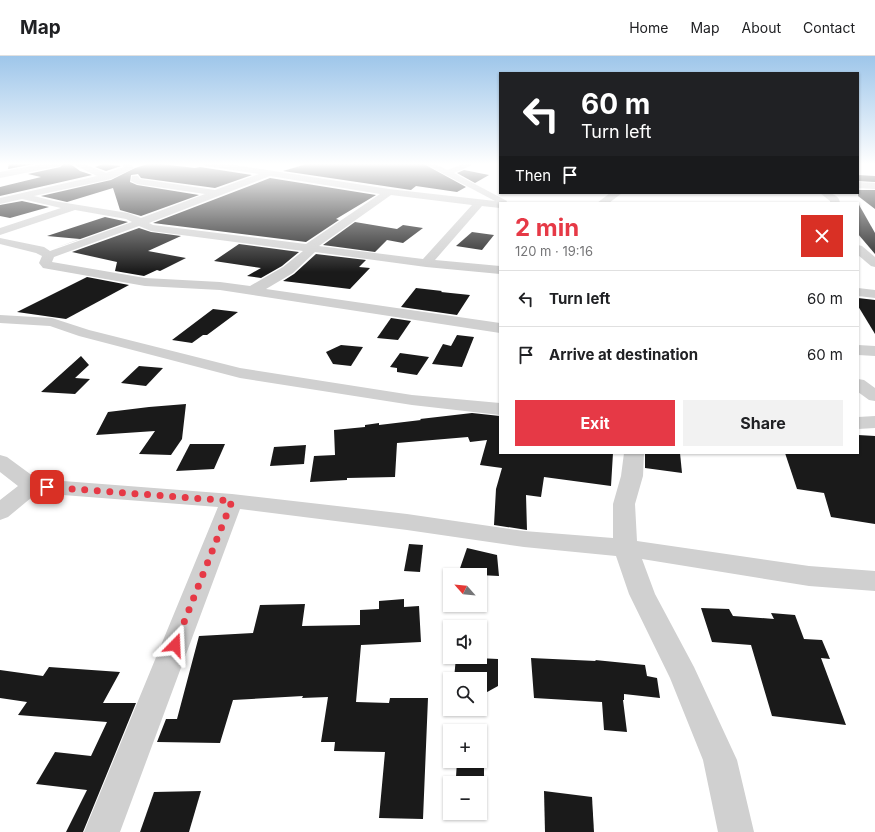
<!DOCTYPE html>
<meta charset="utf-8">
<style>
body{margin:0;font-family:Inter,sans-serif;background:#f2f2f2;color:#202124;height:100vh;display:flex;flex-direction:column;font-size:15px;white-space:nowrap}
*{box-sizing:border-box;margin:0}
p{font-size:13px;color:#757577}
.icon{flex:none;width:22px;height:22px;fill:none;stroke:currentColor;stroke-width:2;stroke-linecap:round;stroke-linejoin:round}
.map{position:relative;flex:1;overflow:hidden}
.drawer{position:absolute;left:499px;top:146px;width:360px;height:252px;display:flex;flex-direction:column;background:#fff;border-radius:0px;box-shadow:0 1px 3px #0004}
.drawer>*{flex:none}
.top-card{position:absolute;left:499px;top:16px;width:360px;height:122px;border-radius:0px;box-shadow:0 1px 3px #0004;background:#202124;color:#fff;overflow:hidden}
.needle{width:26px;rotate:297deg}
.fabs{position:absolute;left:443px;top:512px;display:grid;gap:8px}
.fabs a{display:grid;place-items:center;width:44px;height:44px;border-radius:0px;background:#fff;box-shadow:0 1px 3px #0004;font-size:20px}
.pin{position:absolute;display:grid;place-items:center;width:34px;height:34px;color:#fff;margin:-17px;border-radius:8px;box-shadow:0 2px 6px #0006}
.me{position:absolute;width:44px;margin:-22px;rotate:21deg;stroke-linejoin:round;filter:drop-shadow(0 0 3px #0008)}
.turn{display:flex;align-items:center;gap:14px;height:84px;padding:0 16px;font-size:18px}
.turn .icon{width:52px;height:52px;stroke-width:2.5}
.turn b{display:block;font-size:28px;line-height:34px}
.then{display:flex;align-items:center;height:38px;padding:0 16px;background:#0003;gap:8px;font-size:15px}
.round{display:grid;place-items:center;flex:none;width:42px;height:42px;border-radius:0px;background:#f2f2f2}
.head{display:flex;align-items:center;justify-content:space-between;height:68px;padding:0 16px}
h1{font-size:24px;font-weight:700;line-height:30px;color:#e63946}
.cta{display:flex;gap:8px;margin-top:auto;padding:8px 16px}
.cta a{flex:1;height:46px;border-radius:0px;background:#e63946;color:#fff;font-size:16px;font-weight:700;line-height:46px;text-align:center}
.cta a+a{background:#f2f2f2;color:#202124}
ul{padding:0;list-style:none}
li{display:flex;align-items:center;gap:12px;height:56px;padding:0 16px;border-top:1px solid #e0e0e0}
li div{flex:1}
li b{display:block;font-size:15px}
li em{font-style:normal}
header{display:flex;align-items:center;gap:24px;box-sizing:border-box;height:56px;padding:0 20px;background:#fff;border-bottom:1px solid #e0e0e0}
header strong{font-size:19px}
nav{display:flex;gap:22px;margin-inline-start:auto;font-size:14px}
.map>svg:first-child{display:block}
</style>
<header>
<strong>Map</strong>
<nav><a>Home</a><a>Map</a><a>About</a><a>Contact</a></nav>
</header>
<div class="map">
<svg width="875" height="776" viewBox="0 0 875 776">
<rect width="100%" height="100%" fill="#fff"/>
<g fill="#1a1a1a">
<polygon points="9,107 39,107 8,113"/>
<polygon points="65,107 69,107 80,115 92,119 0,140 0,131 41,121 28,118 60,111"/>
<polygon points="152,107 195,112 200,111 252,119 215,132 141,122 138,118 131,119 130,126 137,129 199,139 141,160 120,154 113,132 67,146 41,140 111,124 135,112"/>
<polygon points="310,107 422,107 466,131 457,136 416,130 411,134 283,115"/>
<polygon points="104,108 121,110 106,115 95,111"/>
<polygon points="464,114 489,119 475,127 457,117"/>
<polygon points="858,119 875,120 875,126 858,125"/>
<polygon points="270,122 376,139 336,163 339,164 306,186 153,167"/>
<polygon points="858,134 875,134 875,153 858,140"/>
<polygon points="22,145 49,151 10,162 0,160 0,149"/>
<polygon points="858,147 875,177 875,198 858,178"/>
<polygon points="105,161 128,166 55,192 80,183 47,180"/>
<polygon points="355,166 397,173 403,169 423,172 403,187 387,184 375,196 323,189"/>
<polygon points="139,172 151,176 181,180 148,195 186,202 160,215 157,214 144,220 115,215 117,206 72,196"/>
<polygon points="472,176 494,179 482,194 456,190"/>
<polygon points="239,188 299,196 282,210 261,222 247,220 261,212 214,205"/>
<polygon points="316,198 366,204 359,211 370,212 350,233 283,225 294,218"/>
<polygon points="87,221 129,229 66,263 17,256"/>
<polygon points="416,232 442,235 441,236 470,239 457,259 401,251"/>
<polygon points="858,242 875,244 875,278 858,250"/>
<polygon points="213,253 238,256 207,279 203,279 192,287 172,284"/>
<polygon points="391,262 411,265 398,284 377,282"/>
<polygon points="457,279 474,281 462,311 432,308 443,288 451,290"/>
<polygon points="341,289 363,291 351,310 333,308 326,296"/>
<polygon points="400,297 429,301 417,319 397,316 397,312 390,311"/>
<polygon points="81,300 89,309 75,322 90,323 75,338 41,336"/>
<polygon points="139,310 163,312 146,330 121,327"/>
<polygon points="186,348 182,383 171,399 139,398 155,375 96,379 108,356 149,351"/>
<polygon points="472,357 500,360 500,397 613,397 611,430 544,421 541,441 526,439 527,474 494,469 496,433 502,412 480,409 487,384 470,386 468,381 397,387 395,421 347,422 347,424 310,426 314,400 335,399 334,374 365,371 365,369 379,367 379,369 421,364 420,363"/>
<polygon points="858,379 875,380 875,468 831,461 824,437 797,433 785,397 858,397"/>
<polygon points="190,388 225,388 214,413 176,415"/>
<polygon points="306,389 304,408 270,410 274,391"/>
<polygon points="645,397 680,397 682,417 645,412"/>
<polygon points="409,488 423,489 420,516 404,515"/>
<polygon points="467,492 497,499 499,520 458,518"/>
<polygon points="404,543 404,551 419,550 421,586 361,589 356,646 389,647 390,642 428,642 423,763 379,762 385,696 334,695 335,686 321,686 328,641 302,642 303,640 233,644 220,687 157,686 166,663 177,663 199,580 253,577 260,549 305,548 302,570 360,569 360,554 379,553 379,545"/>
<polygon points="701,552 729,553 733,560 774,563 771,557 795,559 804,583 822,584 830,603 821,602 846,669 772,660 751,589 712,586"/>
<polygon points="456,601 498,603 498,630 480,640 480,623 454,623"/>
<polygon points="531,602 596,605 595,604 645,609 647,620 657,622 660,642 624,638 624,644 623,644 627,676 604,674 602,646 534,642"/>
<polygon points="49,611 120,616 103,647 136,647 83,776 66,776 87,734 36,728 55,696 91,700 107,666 18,659 27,646 0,642 0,614 43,620"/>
<polygon points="457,705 484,705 484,723 456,721"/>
<polygon points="201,735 189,776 140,776 154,736"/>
<polygon points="544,735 592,741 594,776 545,776"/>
</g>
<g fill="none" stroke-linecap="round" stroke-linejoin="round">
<g fill="#d0d0d0" fill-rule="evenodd">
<polygon points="47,107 64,107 60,110 0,122 0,116"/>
<path d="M 70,107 L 82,107 L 106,117 L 124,111 L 122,109 L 123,107 L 131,107 L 134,112 L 111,123 L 34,140 L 54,145 L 128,157 L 141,162 L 205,138 L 137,128 L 131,125 L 132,120 L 138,120 L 140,123 L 215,134 L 259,118 L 205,110 L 201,107 L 222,107 L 389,133 L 495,145 L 423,107 L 434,107 L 447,114 L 465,107 L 477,107 L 454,117 L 507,145 L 506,147 L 500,147 L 500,152 L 482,150 L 435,204 L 500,210 L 500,218 L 426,211 L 315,196 L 293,217 L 266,233 L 500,267 L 500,277 L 220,234 L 145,230 L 43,212 L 39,207 L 42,200 L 36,197 L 0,188 L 0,182 L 44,191 L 50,195 L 132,166 L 126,163 L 75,154 L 0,179 L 0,172 L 61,152 L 22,143 L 0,148 L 0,142 L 97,120 ZM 270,120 L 380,138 L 306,188 L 153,169 L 149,167 ZM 391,139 L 472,149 L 423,203 L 319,190 ZM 139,170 L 151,175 L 303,195 L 283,211 L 250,230 L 220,226 L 145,222 L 52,206 L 54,201 Z"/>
<polygon points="858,126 875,127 875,133 858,132"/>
<polygon points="610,137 622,137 609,147 597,147"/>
<path d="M 820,137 C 828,137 839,137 840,147 L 830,147 L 830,145 Z"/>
<polygon points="858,189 862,190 875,201 875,211 871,210 858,199"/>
<polygon points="858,232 875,234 875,242 858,240"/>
<polygon points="0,259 52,262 89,274 240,312 412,339 500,347 500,359 412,349 240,322 79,280 50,270 0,267"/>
<polygon points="858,289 875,290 875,300 858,299"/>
<polygon points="858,323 864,324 875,332 875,345 869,344 858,336"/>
<polygon points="875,360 875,372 858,373 858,361"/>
<polygon points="624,397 644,397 643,420 635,448 637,485 809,510 875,515 875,535 809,530 642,503 655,538 694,611 737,704 754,776 718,776 703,704 670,622 629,538 616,500 524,491 407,474 240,453 120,776 84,776 218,451 37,437 8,461 0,464 0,444 18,430 0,416 0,399 7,401 37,423 232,438 407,458 524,475 613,482 613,448 621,420"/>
</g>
</g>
<linearGradient id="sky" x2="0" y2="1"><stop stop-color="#9ec6ea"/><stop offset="0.5" stop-color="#fff"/><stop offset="1" stop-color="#fff" stop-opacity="0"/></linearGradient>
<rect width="875" height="216" fill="url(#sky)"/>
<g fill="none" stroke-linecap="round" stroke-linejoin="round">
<polyline stroke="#e63946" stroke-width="7" stroke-dasharray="0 12.6" points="47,431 232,445 175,589"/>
</g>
</svg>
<div class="fabs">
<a><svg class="needle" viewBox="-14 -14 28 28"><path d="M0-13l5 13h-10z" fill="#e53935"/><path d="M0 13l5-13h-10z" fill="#757577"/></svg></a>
<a><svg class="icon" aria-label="sound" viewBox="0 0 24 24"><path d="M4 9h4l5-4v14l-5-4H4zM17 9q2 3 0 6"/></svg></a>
<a><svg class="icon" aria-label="search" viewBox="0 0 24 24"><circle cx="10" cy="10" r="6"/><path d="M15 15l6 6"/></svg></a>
<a>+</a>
<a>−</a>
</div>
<div class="pin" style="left:47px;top:431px;background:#d93025"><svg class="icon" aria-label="arrive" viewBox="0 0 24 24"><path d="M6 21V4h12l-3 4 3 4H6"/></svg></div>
<svg class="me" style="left:175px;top:589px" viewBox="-20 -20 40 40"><path d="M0-17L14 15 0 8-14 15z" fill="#e63946" stroke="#fff" stroke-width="4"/></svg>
<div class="top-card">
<div class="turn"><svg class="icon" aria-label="left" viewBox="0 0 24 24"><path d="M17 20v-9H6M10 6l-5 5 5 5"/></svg><div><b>60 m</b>Turn left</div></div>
<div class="then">Then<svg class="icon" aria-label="arrive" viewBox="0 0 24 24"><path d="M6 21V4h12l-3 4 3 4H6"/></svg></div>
</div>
<section class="drawer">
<div class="head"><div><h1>2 min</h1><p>120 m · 19:16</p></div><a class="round" style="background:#d93025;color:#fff"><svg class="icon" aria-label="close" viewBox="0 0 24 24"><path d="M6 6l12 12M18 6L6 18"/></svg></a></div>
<ul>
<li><svg class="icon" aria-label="left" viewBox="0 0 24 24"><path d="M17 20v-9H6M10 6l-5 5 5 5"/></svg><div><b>Turn left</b></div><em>60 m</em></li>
<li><svg class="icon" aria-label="arrive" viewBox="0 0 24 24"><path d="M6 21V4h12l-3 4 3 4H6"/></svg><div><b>Arrive at destination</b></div><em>60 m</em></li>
</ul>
<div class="cta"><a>Exit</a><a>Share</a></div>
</section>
</div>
